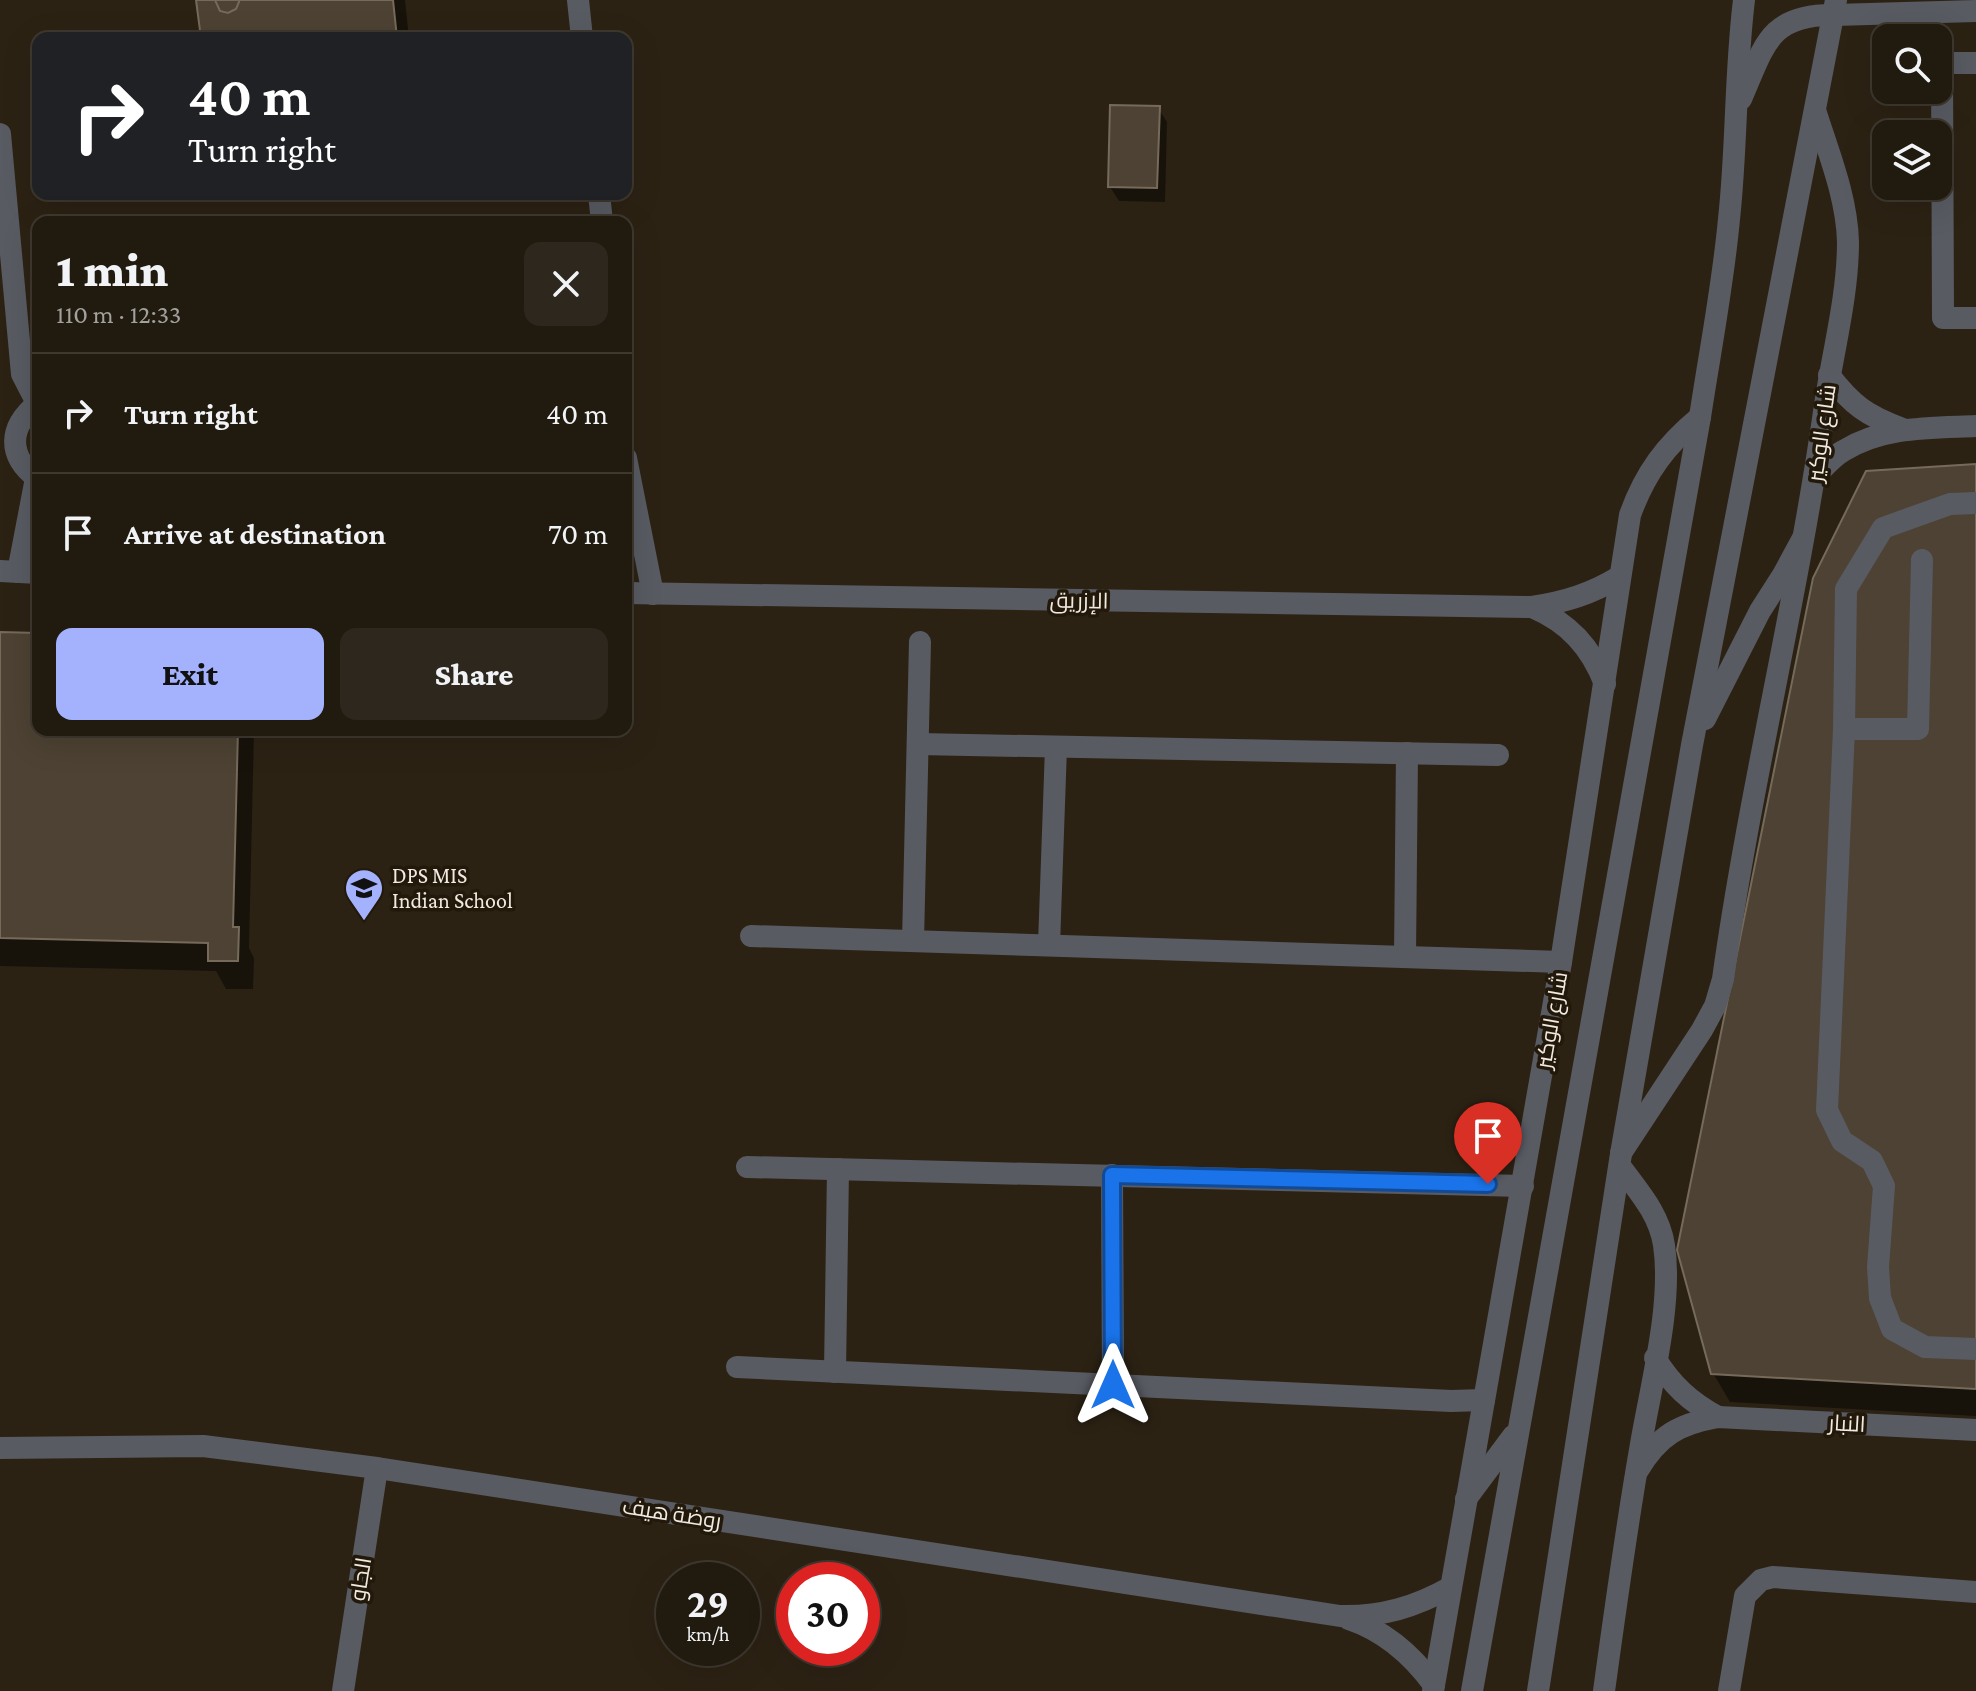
<!DOCTYPE html>
<meta charset="utf-8">
<style>
body{margin:0;font-family:"Crimson Pro",Cairo,serif;background:#2d271d;color:#f1f3f6;height:100vh;display:flex;flex-direction:column;font-size:30px;white-space:nowrap}
*{box-sizing:border-box;margin:0}
p{font-size:26px;color:#a2a19e}
.icon{flex:none;width:44px;height:44px;fill:none;stroke:currentColor;stroke-width:2;stroke-linecap:round;stroke-linejoin:round}
.map{position:relative;flex:1;overflow:hidden}
.sheet{position:absolute;left:32px;top:216px;width:600px;height:520px;display:flex;flex-direction:column;background:#211a0f;border-radius:16px;box-shadow:0 8px 32px #0002,0 0 0 2px #3e382f}
.sheet>*{flex:none}
.top-card{position:absolute;left:32px;top:32px;width:600px;height:168px;border-radius:16px;box-shadow:0 8px 32px #0002,0 0 0 2px #3e382f;background:#202124;color:#fff;overflow:hidden}
.fabs{position:absolute;left:1872px;top:24px;display:grid;gap:16px}
.fabs a{display:grid;place-items:center;width:80px;height:80px;border-radius:16px;background:#211a0f;box-shadow:0 8px 32px #0002,0 0 0 2px #3e382f;font-size:40px}
.speed{position:absolute;left:656px;top:1562px;display:flex;gap:16px;font-size:40px;font-weight:700;text-align:center}
.speed>*{display:grid;place-content:center;width:104px;height:104px;border-radius:50%;background:#211a0f;box-shadow:0 8px 32px #0002,0 0 0 2px #3e382f;line-height:1}
.speed small{font-size:20px;font-weight:400}
.speed .limit{border:12px solid #d22;background:#fff;color:#111}
.pin{position:absolute;display:grid;place-items:center;width:68px;height:68px;color:#fff;margin:-82px -34px;border-radius:50% 50% 50% 0;rotate:-45deg;box-shadow:0 0 8px #0007}
.pin .icon{rotate:45deg}
.me{position:absolute;width:88px;margin:-44px;rotate:0deg;stroke-linejoin:round;filter:drop-shadow(0 0 6px #0008)}
.turn{display:flex;align-items:center;gap:28px;height:168px;padding:0 24px;font-size:36px}
.turn .icon{width:104px;height:104px;stroke-width:2.5}
.turn b{display:block;font-size:56px;line-height:68px}
.round{display:grid;place-items:center;flex:none;width:84px;height:84px;border-radius:16px;background:#2d271d}
.summary{display:flex;align-items:center;justify-content:space-between;height:136px;padding:0 24px}
h1{font-size:48px;font-weight:800;line-height:60px}
.action{display:flex;gap:16px;margin-top:auto;padding:16px 24px}
.action a{flex:1;height:92px;border-radius:16px;background:#a4b1fc;color:#111;font-size:32px;font-weight:800;line-height:92px;text-align:center}
.action a+a{background:#2d271d;color:#f1f3f6}
ul{padding:0;list-style:none}
li{display:flex;align-items:center;gap:24px;height:120px;padding:0 24px;border-top:2px solid #3e382f}
li div{flex:1}
li b{display:block;font-size:30px}
li em{font-style:normal}
.map>svg:first-child{display:block}
</style>
<div class="map">
<svg width="1976" height="1691" viewBox="0 0 1976 1691">
<rect width="100%" height="100%" fill="#2c2214"/>
<g fill="#0007">
<polygon points="199,0 405,0 409,38 203,38"/>
<polygon points="1158,108 1167,122 1165,202 1119,201 1110,187"/>
<polygon points="233,194 258,194 235,197"/>
<polygon points="1976,466 1976,1416 1730,1402 1713,1373"/>
<polygon points="0,634 38,635 38,730 254,730 249,948 254,958 253,989 226,989 216,971 0,966"/>
</g>
<g fill="#4d4233" stroke="#766a5a" stroke-width="2">
<polygon points="196,0 393,0 397,38 201,38"/>
<polygon points="215,0 239,0 239,2 236,9 228,13 220,11"/>
<polygon points="1110,105 1160,106 1157,188 1108,187"/>
<polygon points="1976,464 1976,1389 1711,1374 1677,1250 1813,578 1866,471"/>
<polygon points="0,632 38,633 38,730 238,730 233,927 239,927 238,961 208,961 208,943 0,938"/>
</g>
<g fill="none" stroke-linecap="round" stroke-linejoin="round">
<g stroke="#595b63" stroke-width="22">
<polyline points="578,0 582,38"/>
<polyline points="1834,15 1976,11"/>
<polyline points="1976,63 1942,63 1943,318 1976,318"/>
<polyline points="0,134 22,374 37,403"/>
<polyline points="599,194 602,222"/>
<path d="M 38,403 C 8,427 7,456 38,479"/>
<polyline points="626,458 653,594"/>
<polyline points="18,572 36,478"/>
<polyline points="1844,729 1918,729 1922,560"/>
</g>
<g stroke="#595b63" stroke-width="22">
<path d="M 1829,375 C 1852,405 1867,416 1903,429"/>
<path d="M 1815,476 C 1824,468 1832,457 1843,451 C 1883,426 1930,428 1976,426"/>
<polyline points="1976,503 1950,504 1883,528 1846,589 1844,729 1827,1110 1842,1141 1872,1161 1884,1186 1878,1267 1880,1298 1892,1329 1925,1347 1976,1349"/>
<polyline points="0,571 38,573"/>
<path d="M 626,593 L 1532,607 C 1565,602 1591,594 1619,577"/>
<path d="M 1532,607 C 1569,623 1591,647 1605,684"/>
<polyline points="918,744 1498,755"/>
<polyline points="751,936 1561,962"/>
<polyline points="913,941 920,642"/>
<polyline points="1049,945 1056,747"/>
<polyline points="1405,957 1407,753"/>
<path d="M 1621,1153 L 1702,1030 L 1715,1006 L 1723,979 C 1750,786 1798,597 1825,405 C 1833,351 1848,296 1848,242 C 1847,198 1829,154 1816,113"/>
<polyline points="747,1167 1523,1186"/>
<polyline points="1112,1175 1113,1385"/>
<path d="M 1655,1358 C 1672,1385 1690,1402 1718,1417"/>
<polyline points="737,1367 1451,1401 1484,1400"/>
<polyline points="835,1372 838,1169"/>
<path d="M 0,1448 L 203,1446 L 377,1468 L 1340,1616 C 1382,1617 1415,1607 1451,1587"/>
<path d="M 1638,1470 C 1659,1435 1679,1424 1718,1417 L 1976,1430"/>
<path d="M 1349,1619 C 1385,1631 1412,1655 1434,1685"/>
<polyline points="343,1691 377,1468"/>
<path d="M 1433,1691 L 1561,962 L 1630,515 C 1645,473 1666,445 1700,417"/>
<path d="M 1604,1691 C 1615,1611 1626,1530 1640,1450 C 1650,1388 1673,1306 1664,1245 C 1659,1213 1638,1191 1620,1166"/>
<polyline points="1729,1691 1745,1596 1761,1580 1773,1577 1976,1592"/>
</g>
<g stroke="#595b63" stroke-width="22">
<path d="M 1741,99 C 1764,47 1768,14 1834,15"/>
<polyline points="1705,719 1760,611 1783,575 1803,538"/>
<polyline points="1466,1499 1513,1436"/>
<path d="M 1472,1691 L 1700,417 C 1710,351 1723,285 1729,219 C 1737,146 1735,73 1744,0"/>
<polyline points="1538,1691 1621,1154 1692,745 1836,0"/>
</g>
</g>
<g fill="none" stroke-linecap="round" stroke-linejoin="round">
<defs>
<polyline id="route" points="1113,1385 1112,1175 1488,1184"/>
</defs>
<use href="#route" stroke="#114b97" stroke-width="20"/>
<use href="#route" stroke="#1a73e8" stroke-width="14"/>
</g>
<defs>
<symbol id="school-pin" viewBox="-11 -11 22 30"><path d="M0 17L-7.5 6A9.5 9.5 0 1 1 7.5 6Z" fill="#a4b1fc" stroke="#22190b"/><path d="M0-5L7-2L0 1L-7-2ZM-4 1L0 2.5L4 1V4Q0 6-4 4Z" fill="#111"/></symbol>
</defs>
<g fill-rule="evenodd">
<use href="#school-pin" x="342" y="866" width="44" height="60"/>
</g>
<g text-anchor="middle" stroke-width="7" stroke-linejoin="round" paint-order="stroke">
<g font-size="22" fill="#f1eae1" stroke="#22190b">
<text transform="translate(1821 433) rotate(-82)" y="8">شارع الوكير</text>
<text transform="translate(1079 600) rotate(1)" y="8">الإزريق</text>
<text transform="translate(1551 1020) rotate(-80)" y="8">شارع الوكير</text>
<text transform="translate(1847 1423) rotate(3)" y="8">النبار</text>
<text transform="translate(672 1513) rotate(9)" y="8">روضة هيف</text>
<text transform="translate(360 1579) rotate(-81)" y="8">الجاو</text>
</g>
<g font-size="22" fill="#f1eae1" stroke="#22190b" text-anchor="start">
<text x="392" y="883">DPS MIS<tspan x="392" dy="25">Indian School</tspan></text>
</g>
</g>
</svg>
<div class="fabs">
<a><svg class="icon" aria-label="search" viewBox="0 0 24 24"><circle cx="10" cy="10" r="6"/><path d="M15 15l6 6"/></svg></a>
<a><svg class="icon" aria-label="layers" viewBox="0 0 24 24"><path d="M12 4l9 5-9 5-9-5zM3 14l9 5 9-5"/></svg></a>
</div>
<div class="speed"><div>29<small>km/h</small></div><div class="limit">30</div></div>
<div class="pin" style="left:1488px;top:1184px;background:#d93025"><svg class="icon" aria-label="arrive" viewBox="0 0 24 24"><path d="M6 21V4h12l-3 4 3 4H6"/></svg></div>
<svg class="me" style="left:1113px;top:1385px" viewBox="-20 -20 40 40"><path d="M0-17L14 15 0 8-14 15z" fill="#1a73e8" stroke="#fff" stroke-width="4"/></svg>
<div class="top-card">
<div class="turn"><svg class="icon" aria-label="right" viewBox="0 0 24 24"><path d="M7 20v-9h11M14 6l5 5-5 5"/></svg><div><b>40 m</b>Turn right</div></div>
</div>
<section class="sheet">
<div class="summary"><div><h1>1 min</h1><p>110 m · 12:33</p></div><a class="round"><svg class="icon" aria-label="close" viewBox="0 0 24 24"><path d="M6 6l12 12M18 6L6 18"/></svg></a></div>
<ul>
<li><svg class="icon" aria-label="right" viewBox="0 0 24 24"><path d="M7 20v-9h11M14 6l5 5-5 5"/></svg><div><b>Turn right</b></div><em>40 m</em></li>
<li><svg class="icon" aria-label="arrive" viewBox="0 0 24 24"><path d="M6 21V4h12l-3 4 3 4H6"/></svg><div><b>Arrive at destination</b></div><em>70 m</em></li>
</ul>
<div class="action"><a>Exit</a><a>Share</a></div>
</section>
</div>
